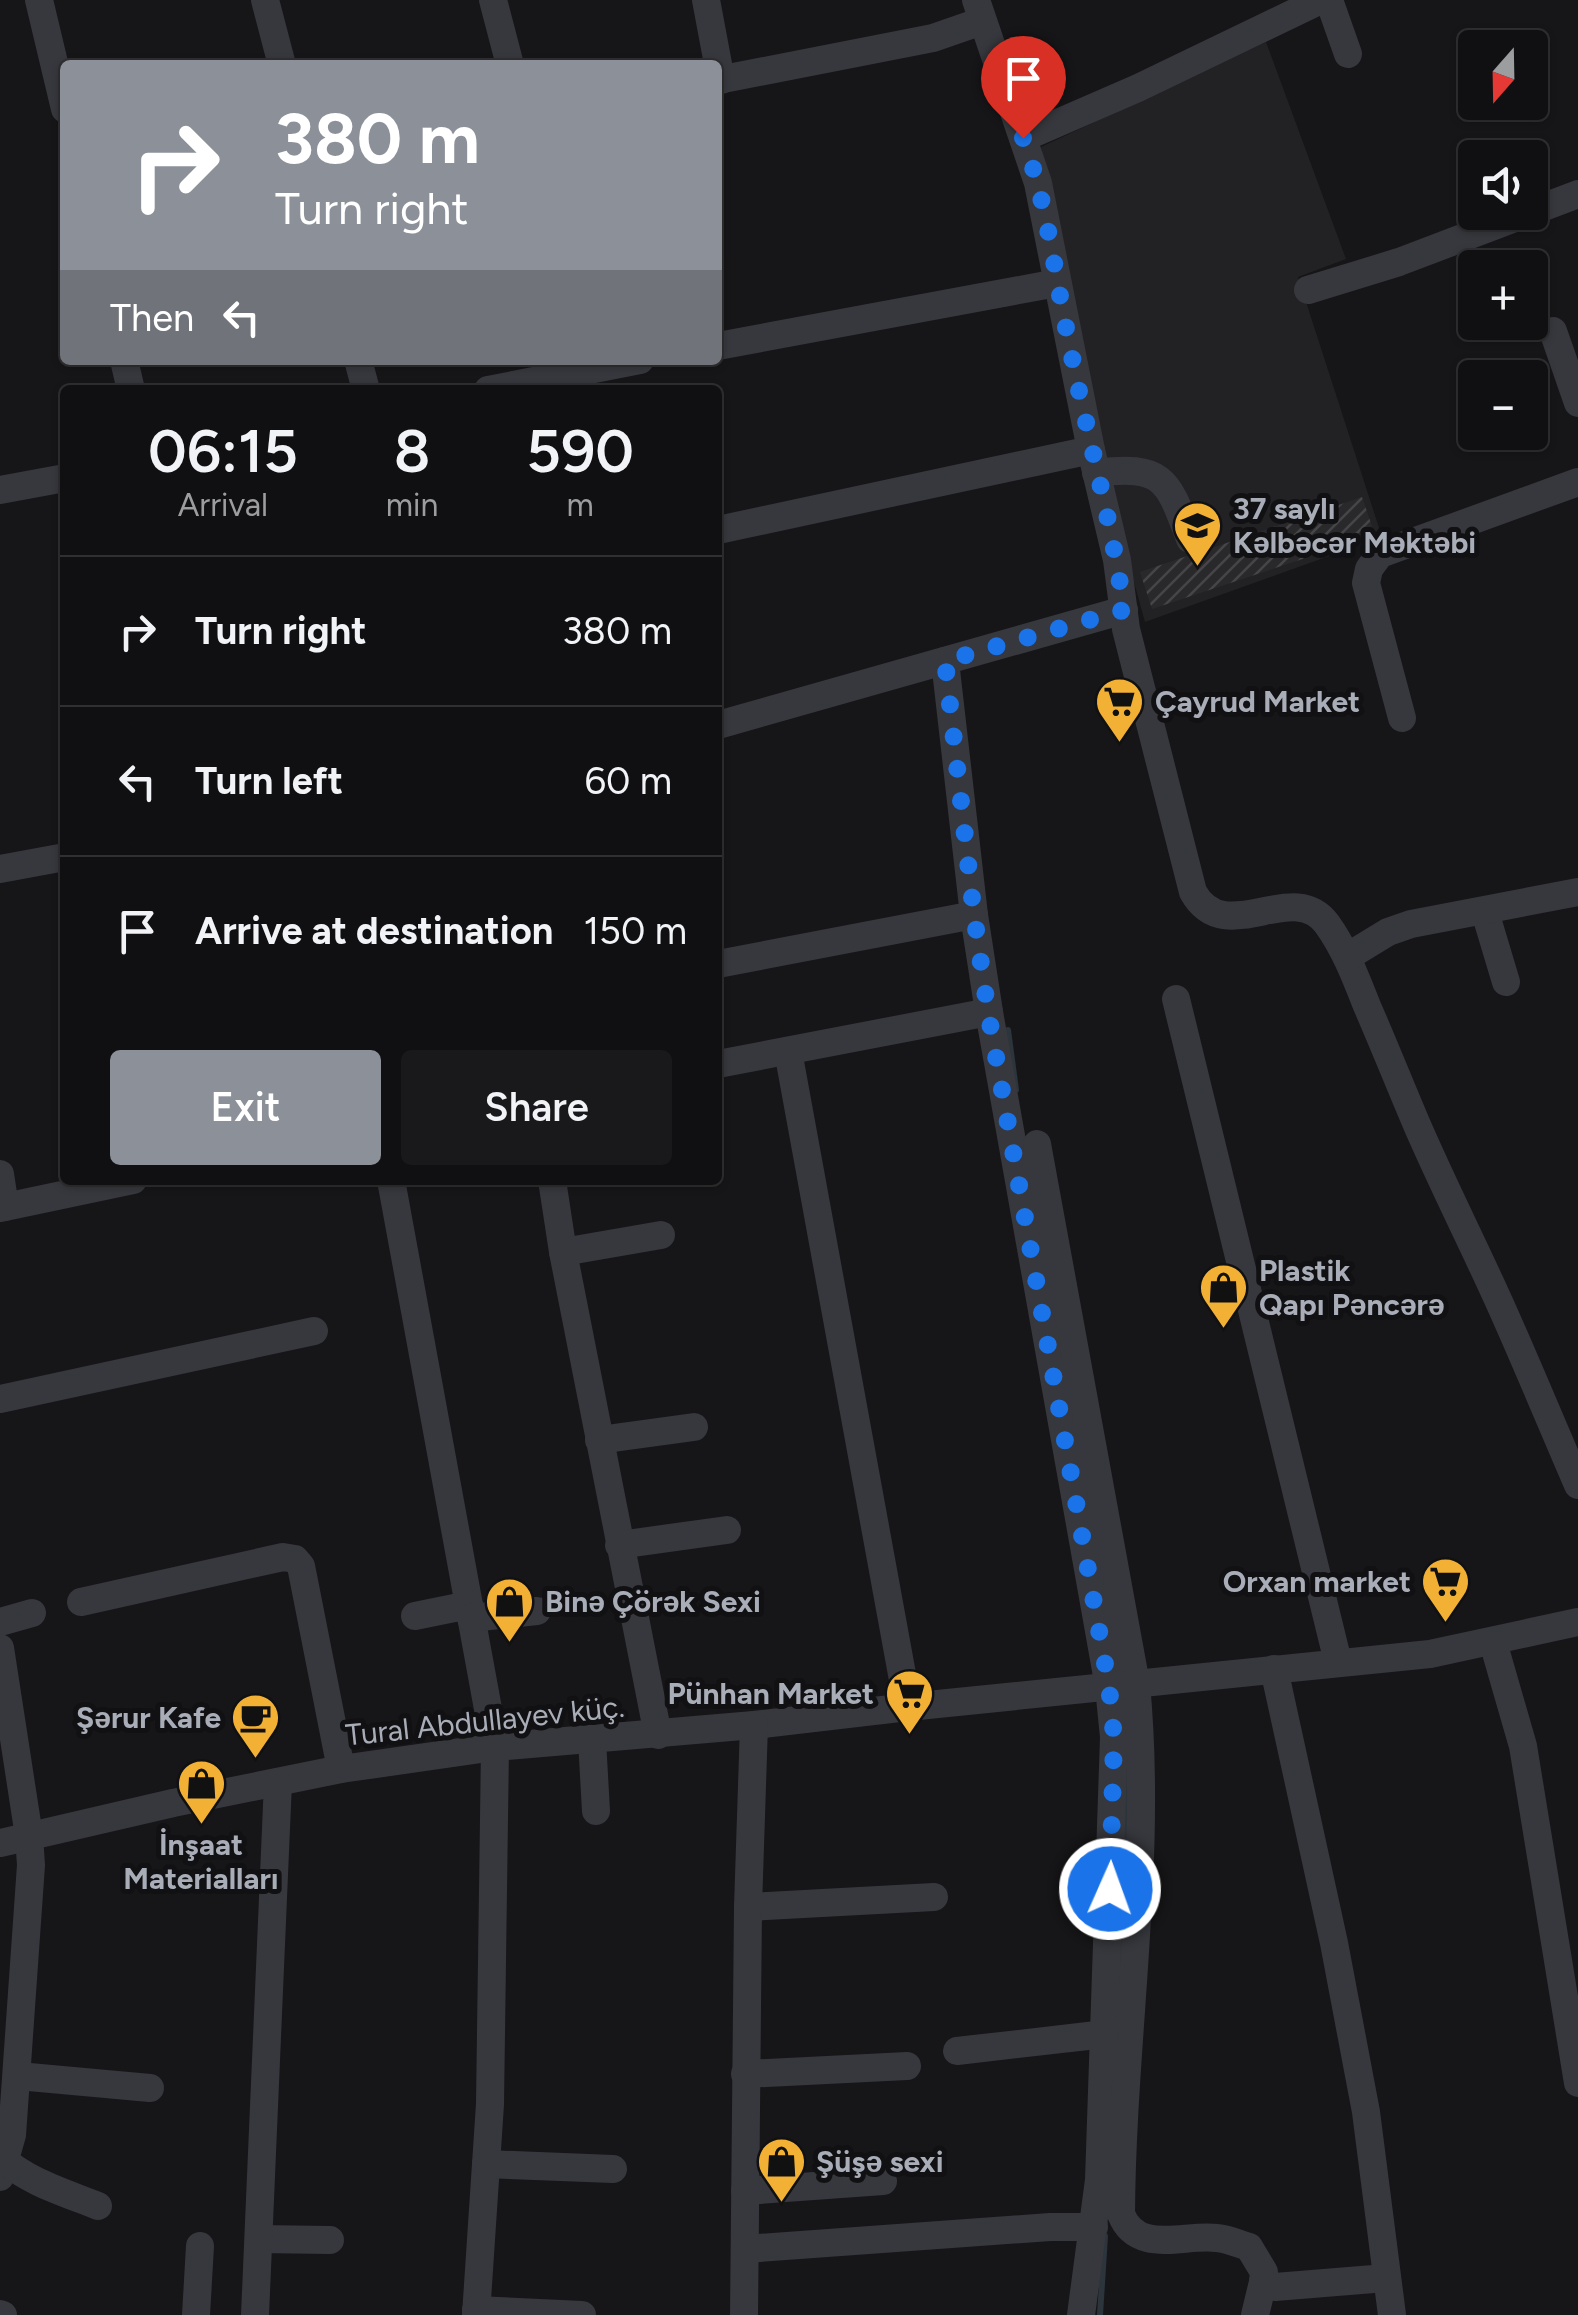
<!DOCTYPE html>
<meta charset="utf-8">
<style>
body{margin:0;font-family:Figtree,sans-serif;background:#19191b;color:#f1f3f6;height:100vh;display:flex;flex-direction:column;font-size:38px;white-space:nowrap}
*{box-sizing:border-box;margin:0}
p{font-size:32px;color:#9c9d9f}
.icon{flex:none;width:55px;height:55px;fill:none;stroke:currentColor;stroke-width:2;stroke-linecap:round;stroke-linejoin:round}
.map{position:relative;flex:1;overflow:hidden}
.panel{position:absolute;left:60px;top:385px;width:662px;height:800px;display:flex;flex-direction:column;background:#101012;border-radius:10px;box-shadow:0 2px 8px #0004,0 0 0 2px #303032}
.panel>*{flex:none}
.top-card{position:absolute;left:60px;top:60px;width:662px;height:305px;border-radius:10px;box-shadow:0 2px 8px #0004,0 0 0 2px #303032;background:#8c9099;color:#fff;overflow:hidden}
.needle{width:65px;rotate:200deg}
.tools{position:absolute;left:1458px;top:30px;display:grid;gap:20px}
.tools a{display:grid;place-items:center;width:90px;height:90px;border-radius:10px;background:#101012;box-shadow:0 2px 8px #0004,0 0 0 2px #303032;font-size:50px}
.pin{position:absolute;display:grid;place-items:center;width:85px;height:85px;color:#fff;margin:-102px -42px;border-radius:50% 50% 50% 0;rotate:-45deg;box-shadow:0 0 10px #0007}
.pin .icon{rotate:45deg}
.me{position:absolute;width:110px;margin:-55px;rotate:2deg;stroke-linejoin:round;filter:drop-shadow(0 0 8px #0008)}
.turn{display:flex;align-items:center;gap:35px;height:210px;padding:0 50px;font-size:45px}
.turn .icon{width:130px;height:130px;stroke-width:2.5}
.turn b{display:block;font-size:70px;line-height:85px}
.then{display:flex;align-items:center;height:95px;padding:0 50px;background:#0003;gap:20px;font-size:38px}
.eta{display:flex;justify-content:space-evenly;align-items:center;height:170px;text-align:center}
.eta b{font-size:60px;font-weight:600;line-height:70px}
.cta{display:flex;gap:20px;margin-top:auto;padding:20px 50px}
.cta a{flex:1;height:115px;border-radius:10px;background:#8c9099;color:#fff;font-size:40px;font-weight:600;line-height:115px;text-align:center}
.cta a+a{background:#19191b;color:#f1f3f6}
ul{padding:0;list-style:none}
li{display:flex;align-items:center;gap:30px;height:150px;padding:0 50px;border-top:2px solid #303032}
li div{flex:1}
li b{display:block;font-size:38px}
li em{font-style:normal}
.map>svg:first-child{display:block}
</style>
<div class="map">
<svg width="1578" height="2315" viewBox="0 0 1578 2315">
<defs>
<pattern id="building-hatch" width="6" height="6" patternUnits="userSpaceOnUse" patternTransform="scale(2.5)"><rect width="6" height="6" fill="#29292c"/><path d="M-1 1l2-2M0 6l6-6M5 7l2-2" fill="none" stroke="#454548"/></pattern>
</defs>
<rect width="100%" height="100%" fill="#161618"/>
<polygon fill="#222225" points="1266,42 1346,259 1298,277 1382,537 1145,622 1093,433 1041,147"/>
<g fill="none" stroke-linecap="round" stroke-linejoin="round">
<g stroke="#2c353c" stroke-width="6">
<polyline points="1008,1030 1016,1090"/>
<polyline points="1120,1974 1126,1767"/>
<polyline points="1100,2315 1105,2236"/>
</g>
</g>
<polygon fill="url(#building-hatch)" points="1362,497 1375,535 1152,609 1140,572 1187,556 1195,556 1203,551"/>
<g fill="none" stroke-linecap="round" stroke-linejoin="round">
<g stroke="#37383d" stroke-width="28">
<polyline points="39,0 65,109"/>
<polyline points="265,0 282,65"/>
<polyline points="493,0 510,65"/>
<polyline points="706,0 721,80"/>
<path d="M 976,0 L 1038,183 L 1091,450 L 1117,560 L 1126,629 L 1193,892 C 1225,950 1293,877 1327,924 C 1345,949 1356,978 1367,1006 C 1384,1045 1400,1085 1417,1125 C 1443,1185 1473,1244 1500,1304 C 1527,1364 1552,1425 1578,1485"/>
<polyline points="1329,0 1348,54"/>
<polyline points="718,80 933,38 982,21"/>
<polyline points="1023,138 1138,88 1321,0"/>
<polyline points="1308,290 1399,262 1578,194"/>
<polyline points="1553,331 1578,403"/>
<polyline points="718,346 1057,283"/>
<polyline points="124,360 131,390"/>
<polyline points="358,360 366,390"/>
<polyline points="488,390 640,360"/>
<path d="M 1096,473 C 1165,464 1168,481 1190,539"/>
<polyline points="0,490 65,478"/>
<polyline points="718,530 1091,450"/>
<polyline points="945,661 974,915 989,1012 1109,1687 1114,1737 1099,2180 1081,2315"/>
<polyline points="1402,718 1366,583 1369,569 1380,554 1578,482"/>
<polyline points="718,725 1124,610"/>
<polyline points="0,869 65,857"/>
<polyline points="1485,912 1506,982"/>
<polyline points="1347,957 1388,932 1411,924 1578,892"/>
<polyline points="718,964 974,915"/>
<polyline points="1176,999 1338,1662"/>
<polyline points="788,1051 908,1707"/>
<polyline points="718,1064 989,1012"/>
<path d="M 1037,1144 L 1136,1684 C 1153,1860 1122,2038 1121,2214 C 1137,2255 1183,2234 1217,2238 C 1228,2239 1239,2244 1249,2247 L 1264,2272 L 1263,2282 L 1275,2287 L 1386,2278"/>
<polyline points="0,1174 5,1207"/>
<polyline points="391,1180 495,1747 490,2104 476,2315"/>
<polyline points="552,1180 563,1252 658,1735"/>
<polyline points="0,1208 133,1180"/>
<polyline points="563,1252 661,1235"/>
<polyline points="0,1399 314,1331"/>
<polyline points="599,1440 694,1427"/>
<polyline points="619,1545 727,1530"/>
<polyline points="81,1602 283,1557 295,1559 301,1566 341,1769"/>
<polyline points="415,1616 469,1605"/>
<polyline points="471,1618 537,1611"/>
<polyline points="0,1622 32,1613"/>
<polyline points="1493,1642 1523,1746 1578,2083"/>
<polyline points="0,1648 29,1836 31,1865 12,2135 0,2177"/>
<polyline points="1274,1669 1334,1943 1366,2112 1392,2315"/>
<polyline points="592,1740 596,1811"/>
<polyline points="0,1843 173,1803 341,1769 495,1747 754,1725 908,1707 1430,1654 1578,1622"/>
<polyline points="748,1907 934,1897"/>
<polyline points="957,2051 1105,2034"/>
<polyline points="745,2074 907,2066"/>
<polyline points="18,2076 150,2088"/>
<path d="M 0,2157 C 28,2182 63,2192 98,2206"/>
<polyline points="486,2164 613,2169"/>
<polyline points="745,2191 883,2181"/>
<polyline points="259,2239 330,2240"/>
<polyline points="745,2249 1050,2227 1094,2227"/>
<polyline points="476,2310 582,2315"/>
<polyline points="0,2314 3,2315"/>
<polyline points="196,2315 200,2246"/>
<polyline points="255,2315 278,1782"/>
<polyline points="744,2315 748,1907 754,1725"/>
<polyline points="1255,2315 1263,2282"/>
</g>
</g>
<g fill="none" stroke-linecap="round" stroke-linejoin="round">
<path stroke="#1a73e8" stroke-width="18" stroke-dasharray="0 32.4" d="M 1023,138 C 1048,205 1055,278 1070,347 C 1087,435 1112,521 1124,610 L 945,661 L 974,915 L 988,1012 L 1109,1686 L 1114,1737 L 1110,1889"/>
</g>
<defs>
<symbol id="school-pin" viewBox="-11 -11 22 30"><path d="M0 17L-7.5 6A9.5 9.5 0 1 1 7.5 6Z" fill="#f2b134" stroke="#111113"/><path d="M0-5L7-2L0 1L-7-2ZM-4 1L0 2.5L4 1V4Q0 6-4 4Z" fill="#111"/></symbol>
<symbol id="supermarket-pin" viewBox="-11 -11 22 30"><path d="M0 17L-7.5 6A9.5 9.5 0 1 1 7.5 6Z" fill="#f2b134" stroke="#111113"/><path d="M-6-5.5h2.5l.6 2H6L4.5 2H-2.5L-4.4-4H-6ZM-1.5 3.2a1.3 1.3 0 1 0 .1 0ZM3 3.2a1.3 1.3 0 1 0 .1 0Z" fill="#111"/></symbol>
<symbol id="shop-pin" viewBox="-11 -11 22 30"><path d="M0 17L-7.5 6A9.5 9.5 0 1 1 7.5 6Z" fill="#f2b134" stroke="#111113"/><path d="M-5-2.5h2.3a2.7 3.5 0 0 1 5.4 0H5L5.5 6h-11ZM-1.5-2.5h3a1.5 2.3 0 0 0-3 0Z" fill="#111"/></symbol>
<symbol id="cafe-pin" viewBox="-11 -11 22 30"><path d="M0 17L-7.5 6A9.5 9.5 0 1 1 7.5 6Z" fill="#f2b134" stroke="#111113"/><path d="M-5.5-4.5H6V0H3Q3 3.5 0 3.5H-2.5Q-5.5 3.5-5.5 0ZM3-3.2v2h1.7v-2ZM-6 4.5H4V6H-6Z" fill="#111"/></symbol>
</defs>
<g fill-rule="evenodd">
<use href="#school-pin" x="1170" y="498" width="55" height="75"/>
<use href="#supermarket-pin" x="1092" y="674" width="55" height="75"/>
<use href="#shop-pin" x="1196" y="1260" width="55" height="75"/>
<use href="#supermarket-pin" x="1418" y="1554" width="55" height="75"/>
<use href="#shop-pin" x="482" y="1574" width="55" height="75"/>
<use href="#supermarket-pin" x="882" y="1666" width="55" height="75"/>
<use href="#cafe-pin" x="228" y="1690" width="55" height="75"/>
<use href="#shop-pin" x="174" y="1756" width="55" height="75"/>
<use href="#shop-pin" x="754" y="2134" width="55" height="75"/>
</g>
<g text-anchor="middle" stroke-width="10" stroke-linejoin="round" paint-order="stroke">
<g font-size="30" font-weight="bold" fill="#a8adb8" stroke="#111113" text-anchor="start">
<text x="1233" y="519">37 saylı<tspan x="1233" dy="34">Kəlbəcər Məktəbi</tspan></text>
<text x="1155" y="712">Çayrud Market</text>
<text x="1259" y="1281">Plastik<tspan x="1259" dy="34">Qapı Pəncərə</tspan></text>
<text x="1411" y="1592" text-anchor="end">Orxan market</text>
<text x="545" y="1612">Binə Çörək Sexi</text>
<text x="874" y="1704" text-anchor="end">Pünhan Market</text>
<text x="221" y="1728" text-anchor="end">Şərur Kafe</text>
<text x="201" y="1855" text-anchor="middle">İnşaat<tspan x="201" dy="34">Materialları</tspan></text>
<text x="816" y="2172">Şüşə sexi</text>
</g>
<g font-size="30" fill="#a8adb8" stroke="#111113">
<text transform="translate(485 1721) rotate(-6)" y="10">Tural Abdullayev küç.</text>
</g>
</g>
</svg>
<div class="tools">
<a><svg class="needle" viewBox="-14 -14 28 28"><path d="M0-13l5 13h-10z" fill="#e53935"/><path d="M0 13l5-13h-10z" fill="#9c9d9f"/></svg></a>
<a><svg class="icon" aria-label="sound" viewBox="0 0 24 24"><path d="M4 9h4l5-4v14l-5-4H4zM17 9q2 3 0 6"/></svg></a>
<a>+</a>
<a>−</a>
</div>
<div class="pin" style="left:1023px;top:138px;background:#d93025"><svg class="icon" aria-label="arrive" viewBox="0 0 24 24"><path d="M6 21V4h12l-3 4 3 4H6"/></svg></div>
<svg class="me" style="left:1110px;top:1889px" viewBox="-20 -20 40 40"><circle r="17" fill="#1a73e8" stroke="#fff" stroke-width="3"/><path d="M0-11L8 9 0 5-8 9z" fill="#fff"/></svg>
<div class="top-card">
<div class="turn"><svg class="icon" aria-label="right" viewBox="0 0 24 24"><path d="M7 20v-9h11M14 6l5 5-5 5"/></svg><div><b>380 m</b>Turn right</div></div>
<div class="then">Then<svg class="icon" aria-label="left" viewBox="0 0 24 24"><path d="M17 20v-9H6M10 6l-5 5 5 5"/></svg></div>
</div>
<section class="panel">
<div class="eta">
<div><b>06:15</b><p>Arrival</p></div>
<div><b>8</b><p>min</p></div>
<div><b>590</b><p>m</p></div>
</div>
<ul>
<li><svg class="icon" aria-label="right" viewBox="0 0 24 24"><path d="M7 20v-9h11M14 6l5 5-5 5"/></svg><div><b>Turn right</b></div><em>380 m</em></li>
<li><svg class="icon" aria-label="left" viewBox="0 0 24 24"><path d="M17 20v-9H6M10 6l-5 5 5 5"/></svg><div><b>Turn left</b></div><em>60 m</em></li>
<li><svg class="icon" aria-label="arrive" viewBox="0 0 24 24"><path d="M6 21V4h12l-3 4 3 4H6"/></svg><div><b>Arrive at destination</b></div><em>150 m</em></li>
</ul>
<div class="cta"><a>Exit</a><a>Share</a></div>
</section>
</div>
